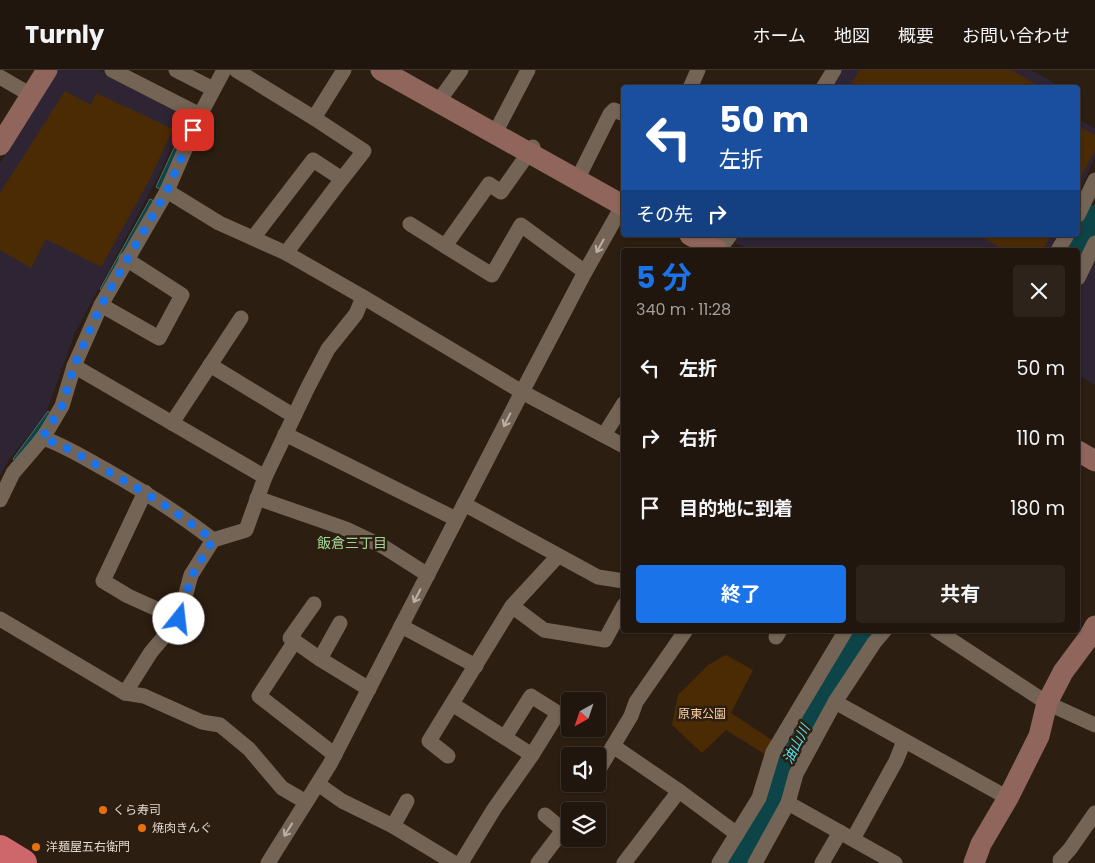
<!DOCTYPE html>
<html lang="ja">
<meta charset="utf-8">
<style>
body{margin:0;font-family:Poppins,"Noto Sans JP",sans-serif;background:#2d231b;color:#f1f3f6;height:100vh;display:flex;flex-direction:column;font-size:19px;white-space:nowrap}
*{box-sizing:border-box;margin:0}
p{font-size:16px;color:#a29f9d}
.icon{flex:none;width:28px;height:28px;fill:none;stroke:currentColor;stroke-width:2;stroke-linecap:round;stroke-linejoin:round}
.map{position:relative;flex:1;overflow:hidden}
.details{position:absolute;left:621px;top:178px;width:459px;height:385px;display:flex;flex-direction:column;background:#21160d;border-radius:5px;box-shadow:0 1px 4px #0004,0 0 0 1px #3e352e}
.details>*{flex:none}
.hud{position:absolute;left:621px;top:15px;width:459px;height:152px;border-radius:5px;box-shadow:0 1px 4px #0004,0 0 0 1px #3e352e;background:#1a4fa0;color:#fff;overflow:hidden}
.needle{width:32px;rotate:220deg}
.fabs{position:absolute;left:561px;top:622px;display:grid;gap:10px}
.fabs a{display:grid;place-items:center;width:45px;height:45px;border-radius:5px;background:#21160d;box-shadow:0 1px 4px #0004,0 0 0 1px #3e352e;font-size:25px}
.pin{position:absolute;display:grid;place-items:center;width:42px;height:42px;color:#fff;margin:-21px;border-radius:10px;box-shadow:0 2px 8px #0006}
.me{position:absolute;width:55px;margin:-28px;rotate:16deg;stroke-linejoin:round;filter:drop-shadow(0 0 4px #0008)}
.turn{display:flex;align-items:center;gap:18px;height:105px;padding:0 15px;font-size:22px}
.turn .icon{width:65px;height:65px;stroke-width:2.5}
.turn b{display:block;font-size:35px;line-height:42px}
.then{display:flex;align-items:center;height:48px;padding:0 15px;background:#0003;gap:10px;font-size:19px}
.round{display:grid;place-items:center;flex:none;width:52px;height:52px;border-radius:5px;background:#2d231b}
.headline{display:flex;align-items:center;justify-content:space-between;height:85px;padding:0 15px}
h1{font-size:30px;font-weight:700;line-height:38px;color:#1a73e8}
.button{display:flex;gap:10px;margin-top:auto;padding:10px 15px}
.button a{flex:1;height:58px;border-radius:5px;background:#1a73e8;color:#fff;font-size:20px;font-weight:700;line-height:58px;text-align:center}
.button a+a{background:#2d231b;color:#f1f3f6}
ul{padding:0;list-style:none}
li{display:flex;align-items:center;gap:15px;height:70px;padding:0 15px}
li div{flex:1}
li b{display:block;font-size:19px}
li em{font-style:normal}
header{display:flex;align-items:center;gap:30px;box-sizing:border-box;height:70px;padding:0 25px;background:#21160d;border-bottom:1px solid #3e352e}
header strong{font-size:24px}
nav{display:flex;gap:28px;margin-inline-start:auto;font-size:18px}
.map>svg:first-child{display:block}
</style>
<header>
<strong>Turnly</strong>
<nav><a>ホーム</a><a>地図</a><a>概要</a><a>お問い合わせ</a></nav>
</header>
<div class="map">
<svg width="1095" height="793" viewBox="0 0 1095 793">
<rect width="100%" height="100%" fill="#2c1e11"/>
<g fill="#2e2433">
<polygon points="57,0 99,0 185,46 158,107 75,263 46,343 9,390 0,405 0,93"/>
<polygon points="840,0 1031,0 1058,15 1056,18 830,18"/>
<polygon points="1078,49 1095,58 1095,88 1078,124"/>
<polygon points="738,165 1057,165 1050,180 749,180 734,172"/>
<polygon points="1095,191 1095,315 1078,305 1078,222"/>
</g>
<g fill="#4b2b04">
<polygon points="860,0 1011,0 1041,17 849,17"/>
<polygon points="65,21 91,35 96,23 173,59 150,109 101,197 46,169 31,198 0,180 0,123"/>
<polygon points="1078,56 1095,65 1095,80 1078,113"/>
<polygon points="979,165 1051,165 1043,180 1004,180"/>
<polygon points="726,585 753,600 731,643 775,672 766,685 726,660 702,683 672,655 678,625 708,595"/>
</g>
<g fill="#0c4447" stroke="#4c7170">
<polygon points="188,48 192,51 160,119 156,117"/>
<polygon points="150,129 154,131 103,221 100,219"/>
<polygon points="48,341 51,344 16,392 13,389"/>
</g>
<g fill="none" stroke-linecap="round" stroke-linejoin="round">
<g stroke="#0c4447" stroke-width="22">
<polyline points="1078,184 1095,146"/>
<polyline points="738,793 751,773 775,726 789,687 824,622 865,560"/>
</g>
<g stroke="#746455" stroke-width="15">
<polyline points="112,0 200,45"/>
<polyline points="176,0 213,19"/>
<polyline points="236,0 314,48"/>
<polyline points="0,7 31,25"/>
<polyline points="690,18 698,0"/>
<polyline points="823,18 834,0"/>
<polyline points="438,32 461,0"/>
<polyline points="495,63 528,0"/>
<polyline points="342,109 364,81 314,48 344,0"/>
<polyline points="577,110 610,44 614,40 624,44"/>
<polyline points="167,121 219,153 286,183 363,227 522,322 624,376"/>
<polyline points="1078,145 1095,110"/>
<polyline points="410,154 445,176 489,114 501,122 533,77"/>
<polyline points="253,168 313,90 342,109 286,183"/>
<polyline points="445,176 492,205 521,155 585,202"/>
<polyline points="719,180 730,165"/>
<polyline points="1058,180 1067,165"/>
<polyline points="1078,208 1095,173"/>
<polyline points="101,235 159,268 182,225 126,189"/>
<polyline points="210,295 294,346"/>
<polyline points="74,296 265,407"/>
<polyline points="172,353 241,248"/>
<polyline points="285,364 456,449"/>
<polyline points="604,365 624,333"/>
<path d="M 43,368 C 66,376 86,389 108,401 C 145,422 180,444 213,470"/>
<polyline points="145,422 103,511 128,526 179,549"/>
<polyline points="257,428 346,459 384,477 428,505"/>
<polyline points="0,430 13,403 43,368 62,336 74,296 101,235 167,121 200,45 224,0"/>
<polyline points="464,434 598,507 624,511"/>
<polyline points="558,486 512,536 544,560 605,570 624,535"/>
<polyline points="314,534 290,568 320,589 369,619"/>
<polyline points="0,549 125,623 151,582 179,549 191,505 213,470 246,460 265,407 308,317 328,279 356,244 363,227"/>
<polyline points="401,556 476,596"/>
<polyline points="686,560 636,632 631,646 613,676 679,721 737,764"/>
<polyline points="936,560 1047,633 1095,655"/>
<polyline points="776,567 780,560"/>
<polyline points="295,571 259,626 335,685"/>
<polyline points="320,589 340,553"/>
<polyline points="125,623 144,626 202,652 220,655 249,679 282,718 306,732"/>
<polyline points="835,632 1008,728"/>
<polyline points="452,634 532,685 558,643 531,626 505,667"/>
<polyline points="448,686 429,671 512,536"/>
<polyline points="598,701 613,676"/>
<polyline points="318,714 342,731 393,756 454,793"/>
<polyline points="788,733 895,793"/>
<polyline points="393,756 407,731"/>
<polyline points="853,769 896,691 904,671"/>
<polyline points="1060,790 1070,779 1095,743"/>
<polyline points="268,793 330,694 522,322 585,202 624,133"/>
<polyline points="461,793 494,739 532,685"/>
<polyline points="538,793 563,760 545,745"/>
<polyline points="624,793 679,721"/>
<polyline points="719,793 759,728 773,682 846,560"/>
<polyline points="755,793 788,733 796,704 835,632 874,573 885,560"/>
<polyline points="822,793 840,762"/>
</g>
<g stroke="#8f655c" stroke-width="21">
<polyline points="381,0 624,136"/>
<polyline points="0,75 47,0"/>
<polyline points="690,165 717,180"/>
<polyline points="1078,381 1095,391"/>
<polyline points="974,793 981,774 1008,728 1039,666 1047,633 1063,602 1089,567 1095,556"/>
</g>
<polyline stroke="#cd676b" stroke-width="28" points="0,779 23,793"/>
</g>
<defs><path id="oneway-shaft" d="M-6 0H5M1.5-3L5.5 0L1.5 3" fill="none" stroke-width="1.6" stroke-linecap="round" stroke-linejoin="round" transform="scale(1.25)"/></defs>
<g stroke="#bcb0a6">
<use href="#oneway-shaft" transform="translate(600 176) rotate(119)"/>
<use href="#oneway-shaft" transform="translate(507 350) rotate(117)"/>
<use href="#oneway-shaft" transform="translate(417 526) rotate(117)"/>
<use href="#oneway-shaft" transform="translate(288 760) rotate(122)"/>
</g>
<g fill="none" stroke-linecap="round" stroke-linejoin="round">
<path stroke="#1a73e8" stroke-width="9" stroke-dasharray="0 16.2" d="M 179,549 L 192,505 L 213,470 C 180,444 145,422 107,401 C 86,389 66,376 42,368 L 62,336 L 74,296 L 101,235 L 167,121 L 193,60"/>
</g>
<g fill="#e8710a" stroke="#2c1e11" stroke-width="2">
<circle cx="103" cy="740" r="5"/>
<circle cx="142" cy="758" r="5"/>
<circle cx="36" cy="777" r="5"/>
</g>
<g text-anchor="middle" stroke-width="5" stroke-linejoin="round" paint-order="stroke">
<g font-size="12" fill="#fcd0a7" stroke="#2c1e11">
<text x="702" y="648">原東公園</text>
</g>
<g font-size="12" fill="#e3d9d1" stroke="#2c1e11" text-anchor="start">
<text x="113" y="744">くら寿司</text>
<text x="152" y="762">焼肉きんぐ</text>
<text x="46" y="781">洋麺屋五右衛門</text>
</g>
<g font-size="14" fill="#a3d496" stroke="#2c1e11">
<text x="352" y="478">飯倉三丁目</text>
</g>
<g font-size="14" font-style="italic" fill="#51e2ea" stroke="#2c1e11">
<text transform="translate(796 674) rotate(-63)" y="5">油山川</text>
</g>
</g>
</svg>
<div class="fabs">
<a><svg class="needle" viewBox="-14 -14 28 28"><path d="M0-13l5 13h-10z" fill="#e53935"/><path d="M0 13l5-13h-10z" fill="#a29f9d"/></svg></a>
<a><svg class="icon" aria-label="sound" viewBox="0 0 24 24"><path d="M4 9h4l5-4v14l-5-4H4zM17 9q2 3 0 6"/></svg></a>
<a><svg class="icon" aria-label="layers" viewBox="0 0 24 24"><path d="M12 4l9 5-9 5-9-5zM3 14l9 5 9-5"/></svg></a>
</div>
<div class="pin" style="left:193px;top:60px;background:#d93025"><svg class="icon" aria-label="arrive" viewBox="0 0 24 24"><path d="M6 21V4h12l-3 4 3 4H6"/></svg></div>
<svg class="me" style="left:179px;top:549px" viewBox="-20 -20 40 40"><circle r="19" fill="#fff"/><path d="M0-13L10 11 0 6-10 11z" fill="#1a73e8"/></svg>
<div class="hud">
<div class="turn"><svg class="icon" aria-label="left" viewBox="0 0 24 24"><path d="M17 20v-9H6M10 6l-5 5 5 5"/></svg><div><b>50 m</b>左折</div></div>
<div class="then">その先<svg class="icon" aria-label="right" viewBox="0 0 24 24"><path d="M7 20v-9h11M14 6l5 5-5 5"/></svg></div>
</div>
<section class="details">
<div class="headline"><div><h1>5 分</h1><p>340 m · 11:28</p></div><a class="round"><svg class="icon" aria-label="close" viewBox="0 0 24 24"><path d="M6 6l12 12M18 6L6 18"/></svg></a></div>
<ul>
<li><svg class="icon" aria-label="left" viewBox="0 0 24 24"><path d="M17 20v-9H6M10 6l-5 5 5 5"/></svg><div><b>左折</b></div><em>50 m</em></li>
<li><svg class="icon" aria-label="right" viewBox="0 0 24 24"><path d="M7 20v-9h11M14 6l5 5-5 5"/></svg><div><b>右折</b></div><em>110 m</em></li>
<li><svg class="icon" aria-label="arrive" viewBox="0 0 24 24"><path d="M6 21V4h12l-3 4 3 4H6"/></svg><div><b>目的地に到着</b></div><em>180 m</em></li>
</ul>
<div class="button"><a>終了</a><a>共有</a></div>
</section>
</div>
